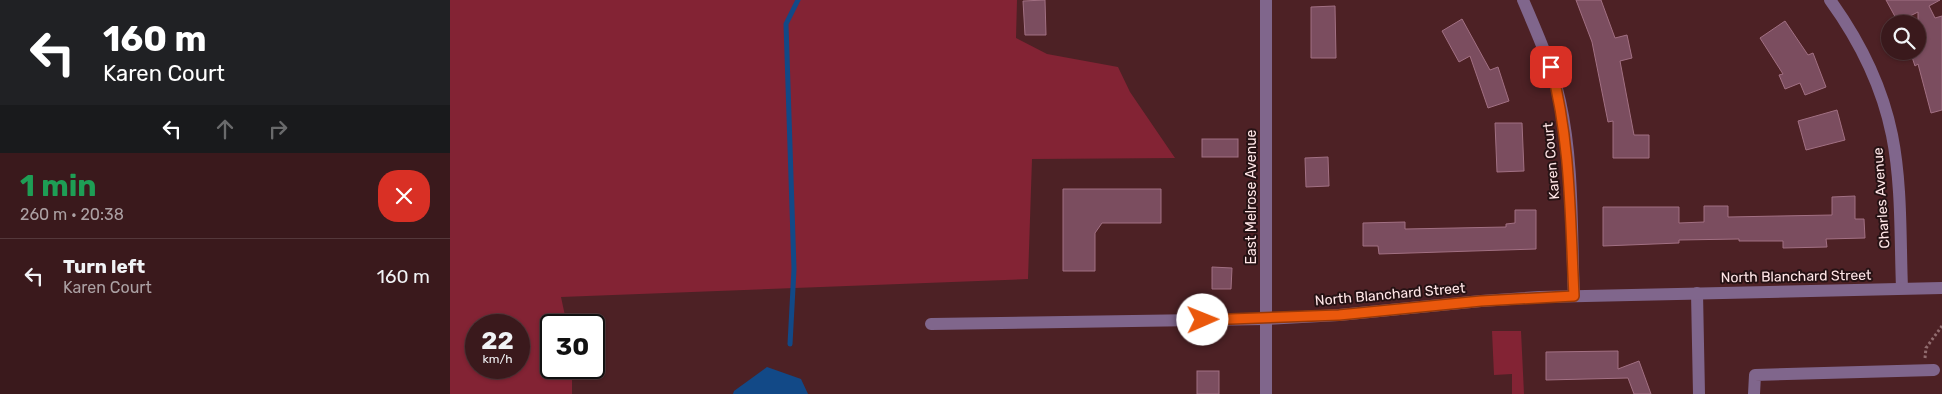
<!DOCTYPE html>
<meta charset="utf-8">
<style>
body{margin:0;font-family:Rubik,sans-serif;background:#452629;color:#f1f3f6;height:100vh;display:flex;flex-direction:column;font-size:19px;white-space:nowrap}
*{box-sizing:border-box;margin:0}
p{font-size:16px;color:#aba0a3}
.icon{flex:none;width:28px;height:28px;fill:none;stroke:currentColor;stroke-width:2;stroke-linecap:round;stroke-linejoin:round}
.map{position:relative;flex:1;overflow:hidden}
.sheet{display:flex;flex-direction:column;background:#3a191c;width:450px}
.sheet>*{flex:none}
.banner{background:#202124;color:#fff;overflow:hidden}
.buttons{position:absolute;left:1431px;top:15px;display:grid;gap:10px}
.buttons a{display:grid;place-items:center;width:45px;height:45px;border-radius:50%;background:#3a191c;box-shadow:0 1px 4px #0004,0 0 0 1px #54383b;font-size:25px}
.speed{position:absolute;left:15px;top:314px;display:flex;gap:10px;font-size:25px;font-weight:700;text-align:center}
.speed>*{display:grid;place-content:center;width:65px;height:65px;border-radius:50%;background:#3a191c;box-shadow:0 1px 4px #0004,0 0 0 1px #54383b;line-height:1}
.speed small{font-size:12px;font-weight:400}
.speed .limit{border:2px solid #111;border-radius:8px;background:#fff;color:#111}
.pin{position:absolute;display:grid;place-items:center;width:42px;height:42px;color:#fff;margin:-21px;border-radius:10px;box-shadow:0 2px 8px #0006}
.me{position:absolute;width:55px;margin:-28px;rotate:89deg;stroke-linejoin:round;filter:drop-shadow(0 0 4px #0008)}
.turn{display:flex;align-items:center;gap:18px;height:105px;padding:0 20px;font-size:22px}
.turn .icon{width:65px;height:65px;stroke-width:2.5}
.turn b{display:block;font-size:35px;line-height:42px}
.lanes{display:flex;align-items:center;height:48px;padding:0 20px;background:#0003;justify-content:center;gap:25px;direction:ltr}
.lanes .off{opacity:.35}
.round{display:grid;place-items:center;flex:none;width:52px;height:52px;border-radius:20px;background:#452629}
.head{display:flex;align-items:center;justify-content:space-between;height:85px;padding:0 20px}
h1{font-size:30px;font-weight:700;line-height:38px;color:#1e9e55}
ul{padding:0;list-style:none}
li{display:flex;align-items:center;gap:15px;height:75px;padding:0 20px;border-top:1px solid #54383b}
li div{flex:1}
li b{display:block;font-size:19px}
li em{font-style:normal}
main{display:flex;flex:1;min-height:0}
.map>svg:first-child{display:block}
</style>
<main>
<section class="sheet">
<div class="banner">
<div class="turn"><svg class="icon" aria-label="left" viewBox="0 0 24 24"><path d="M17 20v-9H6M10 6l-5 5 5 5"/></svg><div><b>160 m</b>Karen Court</div></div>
<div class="lanes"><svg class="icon" aria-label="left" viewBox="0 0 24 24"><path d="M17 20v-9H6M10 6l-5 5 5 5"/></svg><svg class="icon off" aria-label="ahead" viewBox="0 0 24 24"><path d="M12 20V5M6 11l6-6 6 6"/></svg><svg class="icon off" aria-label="right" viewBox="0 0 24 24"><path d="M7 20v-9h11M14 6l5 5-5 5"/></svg></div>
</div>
<div class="head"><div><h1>1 min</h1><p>260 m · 20:38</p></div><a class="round" style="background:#d93025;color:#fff"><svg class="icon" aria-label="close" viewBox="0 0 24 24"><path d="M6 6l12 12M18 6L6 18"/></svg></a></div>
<ul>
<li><svg class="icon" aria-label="left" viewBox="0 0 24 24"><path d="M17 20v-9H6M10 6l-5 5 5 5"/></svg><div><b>Turn left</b><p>Karen Court</p></div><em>160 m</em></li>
</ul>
</section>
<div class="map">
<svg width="1492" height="394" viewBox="0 0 1492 394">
<rect width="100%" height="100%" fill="#4d2125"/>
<g fill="#832334" fill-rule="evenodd">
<path d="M 0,0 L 567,0 L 566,38 L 597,54 L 668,67 L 680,92 L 725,158 L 582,159 L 578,279 L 111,297 L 117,325 L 101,325 L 101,368 L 122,368 L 122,394 L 0,394 ZM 26,325 L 69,325 L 69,368 L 26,368 Z"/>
<polygon points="1042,331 1071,331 1074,394 1062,394 1062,374 1044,375"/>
</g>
<polygon fill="#124987" points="317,367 351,379 358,394 283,394 284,391"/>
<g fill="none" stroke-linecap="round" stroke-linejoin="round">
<polyline stroke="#124987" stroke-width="5" points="340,344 344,269 336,24 348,0"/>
</g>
<g fill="#7b4d5f" stroke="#a27083">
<polygon points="595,0 596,35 575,35 573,1"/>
<polygon points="1126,0 1151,0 1165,38 1177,35 1182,58 1170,61 1184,135 1199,135 1199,158 1163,158 1163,121 1158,122 1142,42"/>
<polygon points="1436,0 1490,0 1479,6 1485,18 1492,16 1492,110 1481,113 1468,64 1465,66 1460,51 1468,51 1468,12 1448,22"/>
<polygon points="885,6 886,58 861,58 861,7"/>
<polygon points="1012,19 1040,70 1048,67 1059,101 1038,108 1020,56 1009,62 992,31"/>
<polygon points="1335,21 1358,55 1363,53 1376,87 1355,95 1350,83 1335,89 1329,75 1333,74 1310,38"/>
<polygon points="1387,110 1395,140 1356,150 1348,121"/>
<polygon points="1045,123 1072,123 1074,171 1047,172"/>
<rect x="752" y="139" width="36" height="18"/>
<polygon points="878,157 879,186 856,187 855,158"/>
<polygon points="613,189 711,189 711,223 652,223 645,233 645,271 613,271"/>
<polygon points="1405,196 1405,219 1414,219 1415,238 1376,239 1377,247 1333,248 1333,241 1289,241 1289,239 1229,240 1229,243 1153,246 1153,207 1229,207 1229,223 1254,222 1254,206 1278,206 1278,217 1382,215 1382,197"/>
<polygon points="1065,210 1086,210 1086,249 929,254 928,246 913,246 913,223 955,222 955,229 1056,227 1056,224 1065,223"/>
<polygon points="762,267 782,268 781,289 762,289"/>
<polygon points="1168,351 1168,369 1189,361 1201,394 1184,394 1178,378 1096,380 1096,352"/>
<rect x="747" y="371" width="22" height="23"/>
</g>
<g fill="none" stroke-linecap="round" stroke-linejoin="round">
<polyline stroke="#916c6f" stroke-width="3" stroke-dasharray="2.5 2.5" stroke-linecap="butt" points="1475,358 1476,348 1492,326"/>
<g stroke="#80668c" stroke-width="12">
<path d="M 1073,0 C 1087,33 1102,66 1110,101 C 1124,164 1121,232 1124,296"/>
<path d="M 1380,0 C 1409,40 1432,86 1442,135 C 1452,185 1450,238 1452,288"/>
<polyline points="1247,293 1249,394"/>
<polyline points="481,324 816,319 889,315 1031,301 1090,297 1492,288"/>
<polyline points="816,394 816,0"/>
<polyline points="1304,394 1305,375 1484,370"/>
</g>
</g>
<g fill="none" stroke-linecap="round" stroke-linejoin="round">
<defs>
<path id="route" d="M 753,320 L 889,315 L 1031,301 L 1124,296 C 1120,219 1121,142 1101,67"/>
</defs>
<use href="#route" stroke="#983908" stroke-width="12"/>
<use href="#route" stroke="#ea580c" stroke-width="9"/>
</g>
<g text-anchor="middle" stroke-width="4" stroke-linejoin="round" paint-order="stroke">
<g font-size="14" fill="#ffe6e7" stroke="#261214">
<text transform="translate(1101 161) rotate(-95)" y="5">Karen Court</text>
<text transform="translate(801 197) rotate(-90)" y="5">East Melrose Avenue</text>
<text transform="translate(1431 198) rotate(-94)" y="5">Charles Avenue</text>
<text transform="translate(1346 276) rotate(-1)" y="5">North Blanchard Street</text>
<text transform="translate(940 294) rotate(-5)" y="5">North Blanchard Street</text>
</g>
</g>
</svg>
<div class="buttons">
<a><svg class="icon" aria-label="search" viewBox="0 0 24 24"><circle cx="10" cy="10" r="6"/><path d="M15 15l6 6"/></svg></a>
</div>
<div class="speed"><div>22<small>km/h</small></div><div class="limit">30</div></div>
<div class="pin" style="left:1101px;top:67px;background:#d93025"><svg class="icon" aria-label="arrive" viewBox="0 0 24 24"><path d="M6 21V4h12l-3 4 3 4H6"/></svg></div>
<svg class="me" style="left:753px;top:320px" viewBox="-20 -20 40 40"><circle r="19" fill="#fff"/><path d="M0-13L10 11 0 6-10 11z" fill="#ea580c"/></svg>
</div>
</main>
